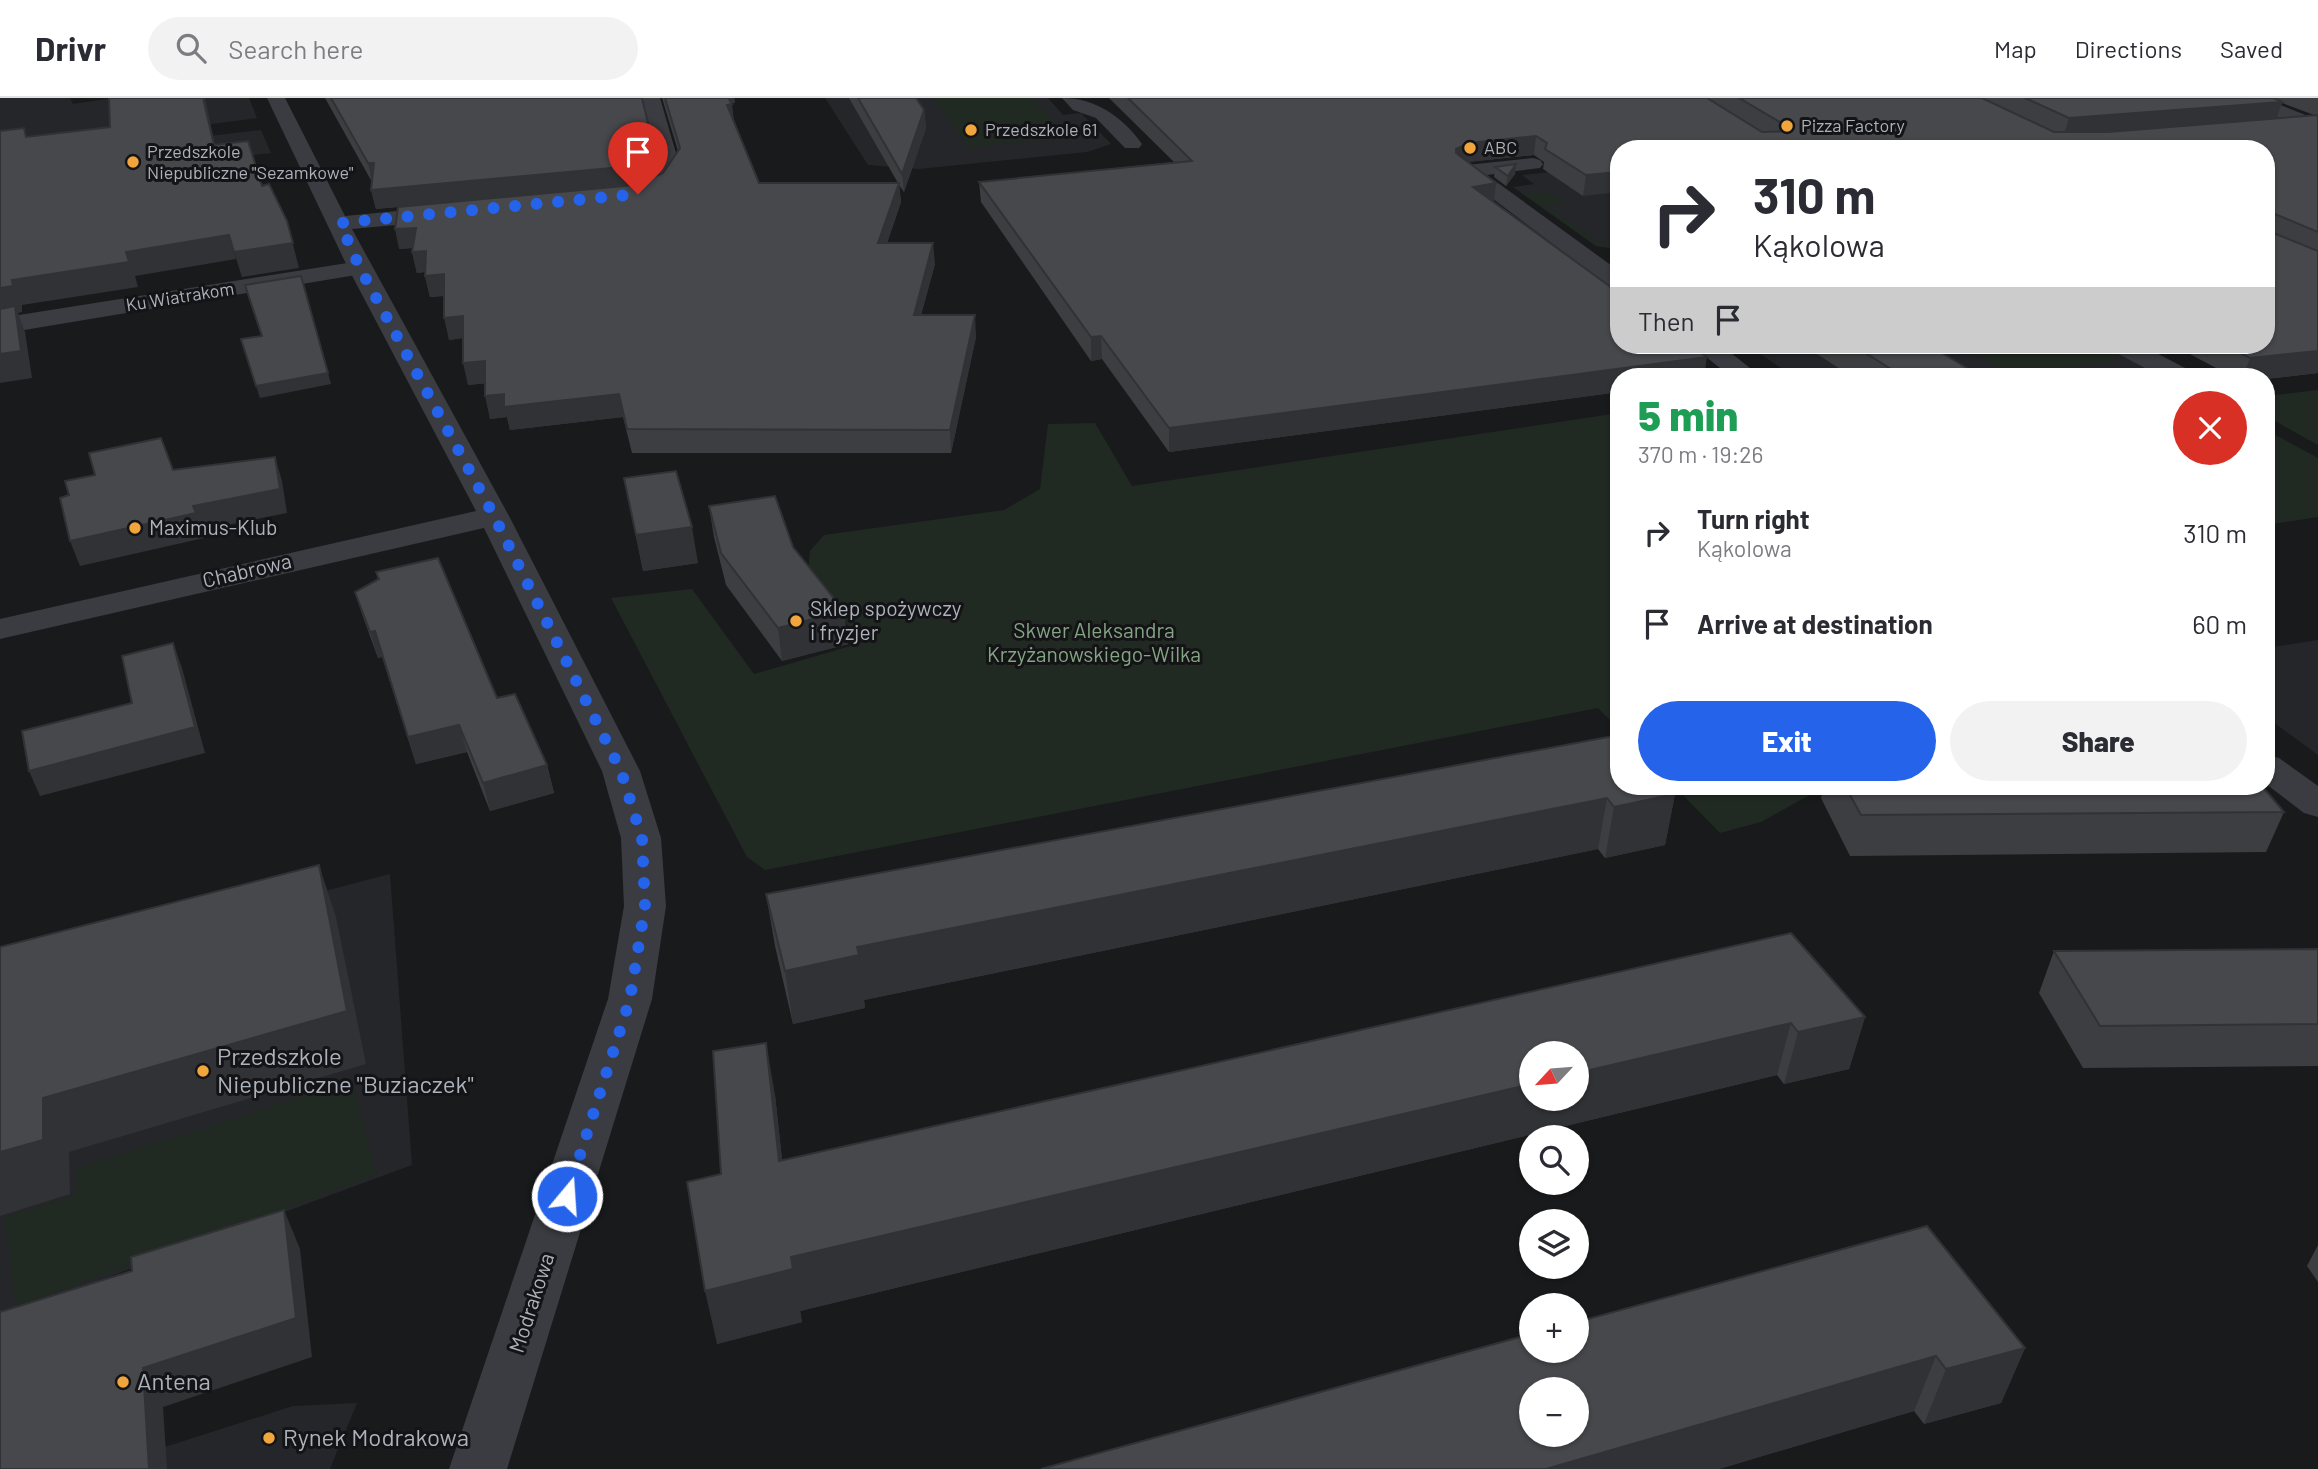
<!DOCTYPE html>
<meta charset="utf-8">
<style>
body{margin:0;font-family:Barlow,sans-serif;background:#f2f2f3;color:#2b2b33;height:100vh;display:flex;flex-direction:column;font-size:26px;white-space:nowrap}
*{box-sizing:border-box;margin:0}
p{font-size:23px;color:#7c7c81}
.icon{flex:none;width:38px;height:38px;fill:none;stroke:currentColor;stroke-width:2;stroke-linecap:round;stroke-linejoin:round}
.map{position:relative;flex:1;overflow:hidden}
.side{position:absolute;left:1610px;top:270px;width:665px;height:427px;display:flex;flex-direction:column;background:#fff;border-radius:28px;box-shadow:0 2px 5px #0004}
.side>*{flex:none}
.guide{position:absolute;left:1610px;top:42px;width:665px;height:214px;border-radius:28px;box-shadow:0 2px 5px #0004;background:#fff;color:#2b2b33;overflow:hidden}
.needle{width:46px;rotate:244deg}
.fabs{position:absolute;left:1519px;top:943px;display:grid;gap:14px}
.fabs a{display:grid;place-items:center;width:70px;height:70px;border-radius:50%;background:#fff;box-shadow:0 2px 5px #0004;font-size:35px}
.pin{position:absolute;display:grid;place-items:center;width:60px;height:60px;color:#fff;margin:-72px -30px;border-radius:50% 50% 50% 0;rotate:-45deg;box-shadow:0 0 7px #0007}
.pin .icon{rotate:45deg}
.me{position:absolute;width:77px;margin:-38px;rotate:18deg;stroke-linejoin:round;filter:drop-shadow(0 0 5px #0008)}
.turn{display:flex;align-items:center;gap:24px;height:147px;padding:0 28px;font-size:32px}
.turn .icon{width:91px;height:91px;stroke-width:2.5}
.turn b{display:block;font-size:49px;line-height:60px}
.then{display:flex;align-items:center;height:66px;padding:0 28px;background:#0003;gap:14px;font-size:26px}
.round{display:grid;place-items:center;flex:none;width:74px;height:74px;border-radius:37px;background:#f2f2f3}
.overview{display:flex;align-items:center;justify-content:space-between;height:119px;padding:0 28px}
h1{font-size:42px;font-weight:800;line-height:52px;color:#1e9e55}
.cta{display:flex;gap:14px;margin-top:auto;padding:14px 28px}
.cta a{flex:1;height:80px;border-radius:42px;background:#2563eb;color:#fff;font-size:28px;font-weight:800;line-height:80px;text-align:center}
.cta a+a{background:#f2f2f3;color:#2b2b33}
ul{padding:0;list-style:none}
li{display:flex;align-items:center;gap:21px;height:91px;padding:0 28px}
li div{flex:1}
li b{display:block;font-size:26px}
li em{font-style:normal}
header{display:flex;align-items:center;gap:42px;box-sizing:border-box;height:98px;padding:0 35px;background:#fff;border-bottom:2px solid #e1e1e2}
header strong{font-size:33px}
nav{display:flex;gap:38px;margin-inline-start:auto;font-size:24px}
.search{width:490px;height:63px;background:#f2f2f3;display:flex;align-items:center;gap:18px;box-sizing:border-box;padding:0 24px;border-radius:38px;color:#7c7c81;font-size:26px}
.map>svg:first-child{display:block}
</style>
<header>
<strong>Drivr</strong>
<div class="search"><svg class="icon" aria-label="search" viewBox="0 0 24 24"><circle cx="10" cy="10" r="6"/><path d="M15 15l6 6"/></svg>Search here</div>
<nav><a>Map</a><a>Directions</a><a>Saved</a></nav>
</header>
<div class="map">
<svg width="2318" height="1371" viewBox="0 0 2318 1371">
<rect width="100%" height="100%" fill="#191a1c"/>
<g fill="#252629">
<polygon points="0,0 70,0 73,6 113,0 249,0 257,20 72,44 72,54 261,32 271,55 68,80 0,114"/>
<polygon points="825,0 1048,0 1063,17 1081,15 1111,46 1087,54 919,71 868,67"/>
<polygon points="1619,51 1619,151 1596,148 1513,89 1534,86 1522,77 1561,73"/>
<polygon points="1747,247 2113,247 2154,269 2095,278 1793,278"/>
<polygon points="2318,542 2318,657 2266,619 2266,550"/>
<polygon points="390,776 412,1067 11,1215 0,1224 0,878"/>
<polygon points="357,1305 330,1371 96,1371 293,1308"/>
</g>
<g fill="#212a22">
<polygon points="934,0 1033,0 1067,40 968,49"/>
<polygon points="1543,94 1566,105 1546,108 1599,145 1619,143 1619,151 1596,148 1523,96"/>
<polygon points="1962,247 2092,247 2119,262 2012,277"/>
<polygon points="2318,292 2318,347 2266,318 2266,298"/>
<polygon points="1619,315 1619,631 1598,610 765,772 747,759 611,500 692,491 754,576 861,545 808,474 810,453 824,437 1004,412 1040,391 1048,326 1095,325 1132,388"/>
<polygon points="2266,332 2318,360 2318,419 2266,427"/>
<polygon points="1674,688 1826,688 1761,724 1720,735"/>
<polygon points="352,983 377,1077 16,1209 4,1119 75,1097 78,1070"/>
</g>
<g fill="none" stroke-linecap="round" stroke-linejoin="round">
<polygon fill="#3a3c41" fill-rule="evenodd" points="360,163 368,165 372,170 368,175 0,236 0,220"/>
<g fill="#3a3c41" fill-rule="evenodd">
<polygon points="267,0 285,0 345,118 449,108 457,110 460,115 457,120 449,122 352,131 509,418 640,673 661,740 666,808 652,901 507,1371 449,1371 608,901 624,808 621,740 602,673 484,430 0,541 0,521 476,413 348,170"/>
<path d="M 642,0 L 660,0 L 680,69 C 670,89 652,108 627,102 L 624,97 C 633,85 648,90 660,69 Z"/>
<path d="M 1062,0 C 1095,0 1122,18 1142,46 L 1139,50 L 1125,50 L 1096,20 L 1073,12 Z"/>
<polygon points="2237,0 2263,0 2318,22 2318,35 2239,4"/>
<polygon points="1533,60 1540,62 1543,66 1540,70 1487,77 1619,173 1619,191 1610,189 1456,73 1460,69 1467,67"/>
<polygon points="1691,247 1721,247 1760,278 1730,278"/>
<polygon points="2109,247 2141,247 2189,272 2192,278 2160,278 2113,253"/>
<polygon points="2266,657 2279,660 2318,688 2318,719 2304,715 2266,686"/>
</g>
</g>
<g fill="#3c3e41" fill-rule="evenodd">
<polygon points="325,0 642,0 657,68 648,80 640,85 663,75 678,53 662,0 734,0 735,5 731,5 734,24 759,85 898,85 849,0 916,0 924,12 926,30 904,94 899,87 901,104 887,145 935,166 921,217 976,239 951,355 632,355 623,319 510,332 507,319 490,321 485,285 468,287 463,240 449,242 444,198 430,199 425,178 425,174 417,175 412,154 413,150 399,151 398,109 376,111 371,92 372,84"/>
<path d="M 1109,0 L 2318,0 L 2318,275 L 2266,281 L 2266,278 L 2231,278 L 2173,247 L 2266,247 L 2266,51 L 1619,51 L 1583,98 L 1543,71 L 1544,64 L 1534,57 L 1468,64 L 1494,104 L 1619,278 L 1619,294 L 1169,354 L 1102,261 L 1091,263 L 981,104 L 979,84 L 1174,64 ZM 2282,5 L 2314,17 L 2277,20 Z"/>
<polygon points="1516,66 1515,76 1506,88 1494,79 1495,69"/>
<polygon points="1803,247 1929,247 1980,278 1851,278"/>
<polygon points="624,380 698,465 643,473"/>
<polygon points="709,408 793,449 848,546 782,563 726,487 714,439"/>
<polygon points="376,474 497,600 547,667 554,695 490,713 467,654 416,666 382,559 378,560 363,519 355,494 378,482"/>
<polygon points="1619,637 1675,696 1665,747 1605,760 1598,751 864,902 865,910 793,926 775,848 766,796"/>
<polygon points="1824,688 2262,688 2284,714 2266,754 1850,758 1821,700"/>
<polygon points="1791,835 1865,919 1849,971 1784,986 1777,977 800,1213 802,1224 717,1246 721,1076 775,997 782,1062"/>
<polygon points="2318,851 2318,968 2083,970 2039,895 2054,853"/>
<polygon points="2318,1147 2318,1184 2307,1168"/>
<polygon points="1531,1236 2025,1250 2001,1305 1924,1326 1914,1313 1719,1371 1041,1371"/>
</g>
<g fill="#313235">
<polygon points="203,0 205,0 220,70 214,47"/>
<polygon points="723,0 734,0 735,5 724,5"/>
<polygon points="2282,4 2276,22 2063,39 2069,20"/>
<polygon points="732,6 734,24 727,7"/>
<polygon points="924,12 926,30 904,94 902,76"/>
<polygon points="1536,38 1534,57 1467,64 1454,71 1456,51 1469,45"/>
<polygon points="654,50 657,68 648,80 636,86 376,111 371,92"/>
<polygon points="368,65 374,65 372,84"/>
<polygon points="1516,66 1515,76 1506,88 1508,78"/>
<polygon points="1619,74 1619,94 1583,98 1586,77"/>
<polygon points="899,85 901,104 880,166 878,145"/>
<polygon points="1496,85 1494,105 1473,89"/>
<polygon points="287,123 299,170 242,179 234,154"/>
<polygon points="416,130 420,149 399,151 395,131"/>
<polygon points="229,137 236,161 135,178 138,189 22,207 22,214 18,215 25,234 32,280 0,285 0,190 12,182 126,154"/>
<polygon points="933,145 935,166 915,239 914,217"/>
<polygon points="426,153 431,173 417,175 412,154"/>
<polygon points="444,176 449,197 430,199 425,178"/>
<polygon points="304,188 331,286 260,300 256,288"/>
<polygon points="975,217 976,239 951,355 950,332"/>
<polygon points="463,218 468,239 449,242 444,220"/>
<polygon points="1101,238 1102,261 1091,263 1091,239"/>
<polygon points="2318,253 2318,275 2266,281 2266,278 2243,278 2250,260"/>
<polygon points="1707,259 1704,278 1619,278 1619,294 1169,354 1169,330"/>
<polygon points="485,263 490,285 468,287 463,265"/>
<polygon points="504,296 619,296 623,319 510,332 507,319 490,321 485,298"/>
<polygon points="275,359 282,383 287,415 202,432 204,440 80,468 70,443 193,408"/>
<polygon points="692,429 698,465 643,473 636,437"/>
<polygon points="844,513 848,546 782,563 778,530"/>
<polygon points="375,533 382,559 378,560 370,534"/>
<polygon points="173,545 182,570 205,655 40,698 29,673 195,629"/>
<polygon points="459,627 467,654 416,666 408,639"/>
<polygon points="547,667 554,695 490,713 483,685"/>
<polygon points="1675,696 1665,747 1605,760 1614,709"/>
<polygon points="1607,700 1598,751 864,902 865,910 793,926 785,873 857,849"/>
<polygon points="319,767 336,819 366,966 69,1054 70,1096 0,1118 0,1054 43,1000"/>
<polygon points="1865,919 1849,971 1784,986 1798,934"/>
<polygon points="1791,925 1777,977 800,1213 791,1159 1531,986 1531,1001 1577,1001 1577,975"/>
<polygon points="766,945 775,997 788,1116 779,1063"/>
<polygon points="284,1112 300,1151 312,1259 163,1309 167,1371 149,1371 143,1270"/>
<polygon points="793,1171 802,1224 717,1246 705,1193"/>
<polygon points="2025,1250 2001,1305 1924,1326 1946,1271"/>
<polygon points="1936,1258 1914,1313 1719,1371 1546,1371"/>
</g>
<g fill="#46484c" stroke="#313235" stroke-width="2" fill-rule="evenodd">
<polygon points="109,0 203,0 214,47 248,43 262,88 269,86 287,123 293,145 234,154 229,137 126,154 129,164 12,182 13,188 0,190 0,33 24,30 26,39 110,29"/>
<polygon points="331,0 642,0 654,50 645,61 633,68 371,92 374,65 368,65"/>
<polygon points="665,0 728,0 732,6 727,7 759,85 899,85 878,145 933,145 914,217 975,217 950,332 627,331 619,296 504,309 504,296 485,298 485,263 463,265 463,218 444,220 444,176 425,178 426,153 412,154 416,130 395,131 398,109 635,87 663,75 680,50"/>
<polygon points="858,0 916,0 924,12 902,76"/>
<polygon points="1128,0 1707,0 1762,34 1791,33 1790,30 1739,0 1982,0 2054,34 2108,34 2318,17 2318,134 2275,116 2271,118 2271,134 2318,153 2318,253 2250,260 2225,247 2266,247 2266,51 1619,51 1619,74 1586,77 1545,51 1547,45 1536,38 1469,45 1456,51 1456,55 1496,85 1473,89 1619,195 1619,247 1690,247 1707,259 1169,330 1101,238 1091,239 979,84 1192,63"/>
<polygon points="2025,0 2274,0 2282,4 2069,20"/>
<polygon points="1516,66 1508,78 1495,69"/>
<polygon points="301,178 328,275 256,288 241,241 262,238 245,187"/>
<polygon points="15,208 21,253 0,256 0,211"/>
<polygon points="1853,247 1929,247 1980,278 1902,278"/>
<polygon points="161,340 173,372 275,359 280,391 193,408 196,415 70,443 60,400 69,397 65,383 95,377 89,355"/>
<polygon points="676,373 692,429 636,437 624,380"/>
<polygon points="775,398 793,449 844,513 778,530 721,455 709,408"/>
<polygon points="438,460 497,600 515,596 547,667 483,685 459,627 408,639 375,533 370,534 355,494 379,481 376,474"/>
<polygon points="173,545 195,629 29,673 22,633 132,605 122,558"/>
<polygon points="1619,637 1619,688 1667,688 1675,696 1614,709 1607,700 857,849 859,857 785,873 766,796"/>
<polygon points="1845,688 2262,688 2284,714 1861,717"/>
<polygon points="319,767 347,913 43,1000 43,1042 0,1054 0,849"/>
<polygon points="1791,835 1865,919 1798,934 1791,925 1577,975 1577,956 1531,956 1531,986 791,1159 793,1171 705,1193 687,1084 721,1076 713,953 766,945 779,1063"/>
<polygon points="2318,851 2318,926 2100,928 2054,853"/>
<polygon points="284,1112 296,1220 143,1270 149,1371 0,1371 0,1214 132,1173 131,1159"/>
<path d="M 1927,1128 L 2025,1250 L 1946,1271 L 1936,1258 L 1546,1371 L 1041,1371 L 1531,1236 L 1531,1253 L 1577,1253 L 1577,1224 ZM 1531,1292 L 1577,1292 L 1577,1337 L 1531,1337 Z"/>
</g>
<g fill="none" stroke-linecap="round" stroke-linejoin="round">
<polyline stroke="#2563eb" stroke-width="12" stroke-dasharray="0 21.6" points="567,1098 630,901 645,808 642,740 621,673 494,418 360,170 340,125 638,96"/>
</g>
<g fill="#f0a53d" stroke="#141417" stroke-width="2.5">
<circle cx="1787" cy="28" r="7"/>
<circle cx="971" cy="32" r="7"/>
<circle cx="1470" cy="50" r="7"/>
<circle cx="133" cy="64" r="7"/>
<circle cx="135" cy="430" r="7"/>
<circle cx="796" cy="523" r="7"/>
<circle cx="203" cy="973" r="7"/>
<circle cx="123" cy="1284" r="7"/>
<circle cx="269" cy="1340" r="7"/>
</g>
<g text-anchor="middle" stroke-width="6" stroke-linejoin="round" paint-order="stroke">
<g font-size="18" fill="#acb2bb" stroke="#141417" text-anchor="start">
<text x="1801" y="34">Pizza Factory</text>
<text x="985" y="38">Przedszkole 61</text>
<text x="1484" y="56">ABC</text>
<text x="147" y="60">Przedszkole<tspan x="147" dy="21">Niepubliczne "Sezamkowe"</tspan></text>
</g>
<g font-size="18" fill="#acb2bb" stroke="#141417">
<text transform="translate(180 199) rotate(-9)" y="6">Ku Wiatrakom</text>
</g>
<g font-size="21" fill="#acb2bb" stroke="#141417" text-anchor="start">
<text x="149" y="437">Maximus-Klub</text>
<text x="810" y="518">Sklep spożywczy<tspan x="810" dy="24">i fryzjer</tspan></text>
</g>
<g font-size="21" fill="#acb2bb" stroke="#141417">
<text transform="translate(247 473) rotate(-13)" y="7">Chabrowa</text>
<text transform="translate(532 1205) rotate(-72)" y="7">Modrakowa</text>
</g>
<g font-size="21" fill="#84a584" stroke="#141417">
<text x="1094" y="540">Skwer Aleksandra<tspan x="1094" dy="24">Krzyżanowskiego-Wilka</tspan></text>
</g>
<g font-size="24" fill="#acb2bb" stroke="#141417" text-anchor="start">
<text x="217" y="967">Przedszkole<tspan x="217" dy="28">Niepubliczne "Buziaczek"</tspan></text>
<text x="137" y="1292">Antena</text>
<text x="283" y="1348">Rynek Modrakowa</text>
</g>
</g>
</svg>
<div class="fabs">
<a><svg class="needle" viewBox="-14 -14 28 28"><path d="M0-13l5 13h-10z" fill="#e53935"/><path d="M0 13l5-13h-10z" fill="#7c7c81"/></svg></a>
<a><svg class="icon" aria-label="search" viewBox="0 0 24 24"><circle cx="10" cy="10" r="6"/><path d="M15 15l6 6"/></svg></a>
<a><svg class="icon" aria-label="layers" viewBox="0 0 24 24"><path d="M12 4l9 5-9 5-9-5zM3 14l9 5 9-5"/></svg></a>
<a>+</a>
<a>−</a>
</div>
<div class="pin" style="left:638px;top:96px;background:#d93025"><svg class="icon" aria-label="arrive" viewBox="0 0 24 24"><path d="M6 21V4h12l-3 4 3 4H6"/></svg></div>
<svg class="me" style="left:567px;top:1098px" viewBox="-20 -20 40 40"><circle r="17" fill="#2563eb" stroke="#fff" stroke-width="3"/><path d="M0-11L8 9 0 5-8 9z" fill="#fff"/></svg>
<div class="guide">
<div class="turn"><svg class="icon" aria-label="right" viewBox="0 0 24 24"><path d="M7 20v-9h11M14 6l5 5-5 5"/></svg><div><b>310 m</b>Kąkolowa</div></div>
<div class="then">Then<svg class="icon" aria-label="arrive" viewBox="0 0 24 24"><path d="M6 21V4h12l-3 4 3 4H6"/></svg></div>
</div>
<section class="side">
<div class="overview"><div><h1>5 min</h1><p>370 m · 19:26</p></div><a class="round" style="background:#d93025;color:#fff"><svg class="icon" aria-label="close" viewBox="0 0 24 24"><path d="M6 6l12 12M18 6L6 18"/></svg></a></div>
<ul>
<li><svg class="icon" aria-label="right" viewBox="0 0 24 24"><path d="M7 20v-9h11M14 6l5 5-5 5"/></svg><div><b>Turn right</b><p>Kąkolowa</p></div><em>310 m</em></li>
<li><svg class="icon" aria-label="arrive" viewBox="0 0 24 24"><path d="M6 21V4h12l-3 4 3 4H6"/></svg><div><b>Arrive at destination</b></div><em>60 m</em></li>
</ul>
<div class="cta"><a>Exit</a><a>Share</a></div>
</section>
</div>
